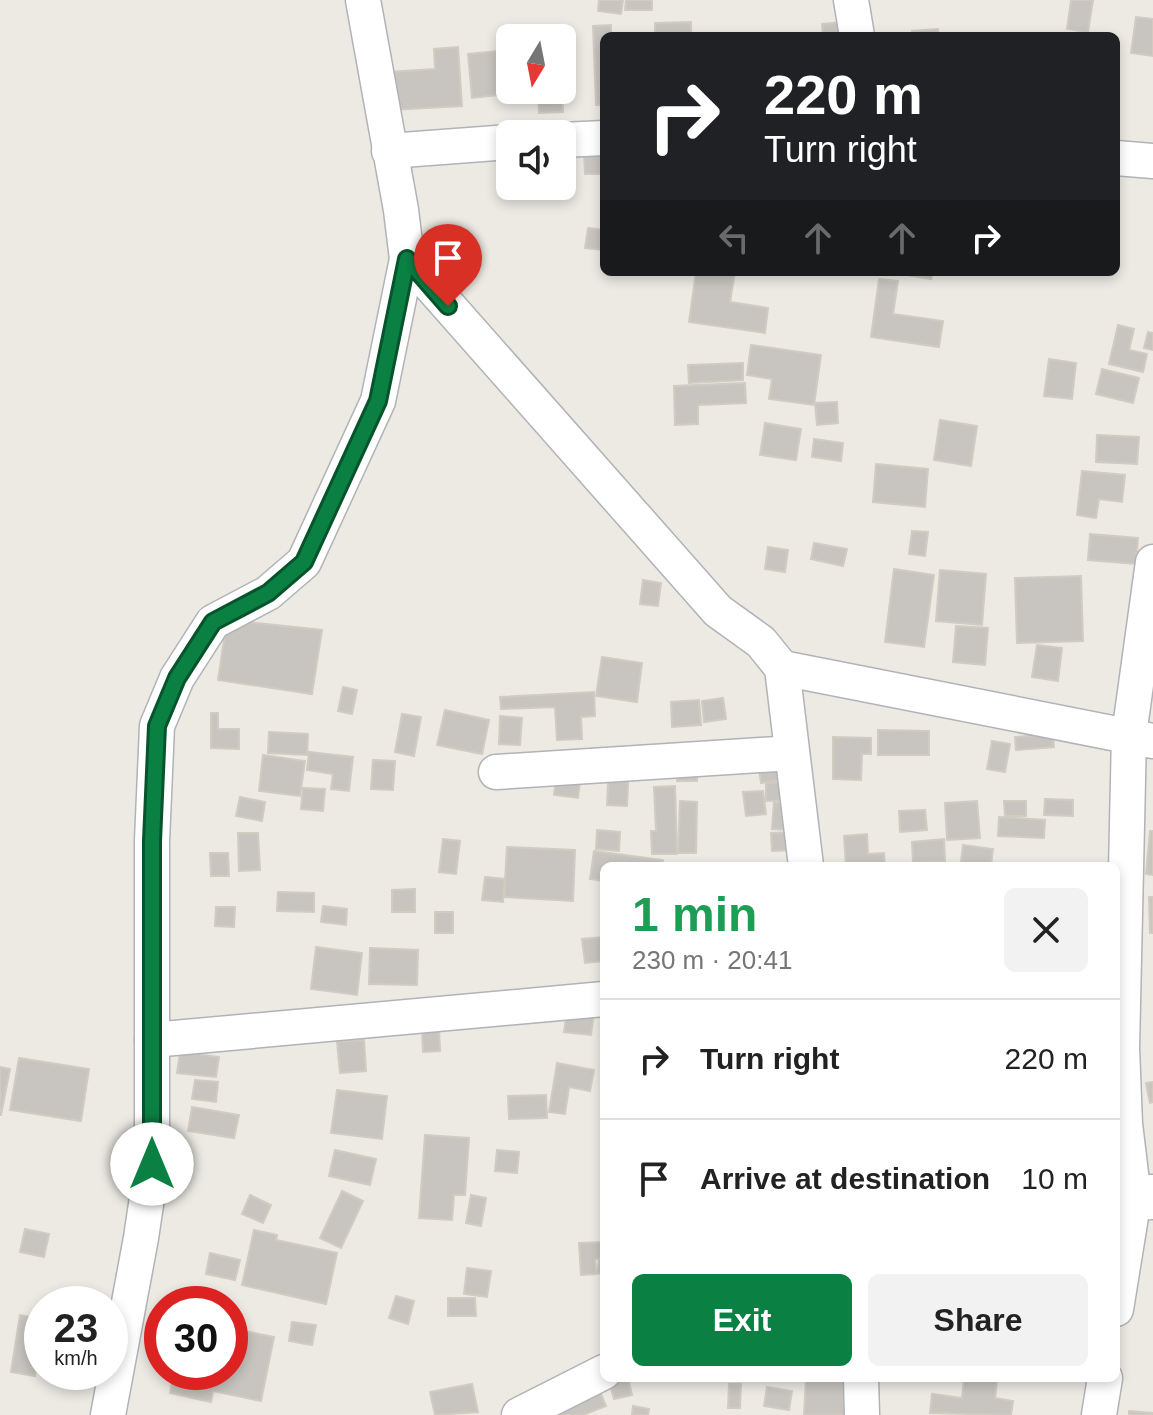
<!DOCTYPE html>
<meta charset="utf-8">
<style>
body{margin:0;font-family:Helvetica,sans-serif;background:#f2f2f2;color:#222;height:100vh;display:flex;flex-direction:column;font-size:30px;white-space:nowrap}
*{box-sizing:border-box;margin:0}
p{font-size:26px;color:#767676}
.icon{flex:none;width:44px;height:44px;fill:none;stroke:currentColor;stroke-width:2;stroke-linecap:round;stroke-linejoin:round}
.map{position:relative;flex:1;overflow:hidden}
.drawer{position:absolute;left:600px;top:862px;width:520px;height:520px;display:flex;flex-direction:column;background:#fff;border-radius:12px;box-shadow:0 4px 12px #0003}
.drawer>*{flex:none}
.banner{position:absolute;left:600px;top:32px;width:520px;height:244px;border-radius:12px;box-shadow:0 4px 12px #0003;background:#202124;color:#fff;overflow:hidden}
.needle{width:52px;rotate:190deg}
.fabs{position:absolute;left:496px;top:24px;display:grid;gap:16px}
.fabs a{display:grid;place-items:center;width:80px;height:80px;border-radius:12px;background:#fff;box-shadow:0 4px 12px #0003;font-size:40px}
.speed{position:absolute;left:24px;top:1286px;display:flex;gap:16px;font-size:40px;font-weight:700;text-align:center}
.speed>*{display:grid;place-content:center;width:104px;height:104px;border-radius:50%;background:#fff;box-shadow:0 4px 12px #0003;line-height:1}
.speed small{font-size:20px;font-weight:400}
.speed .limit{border:12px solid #d22;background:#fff;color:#111}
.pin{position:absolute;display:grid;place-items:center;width:68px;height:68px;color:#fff;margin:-82px -34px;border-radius:50% 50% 50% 0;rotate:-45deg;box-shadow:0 0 8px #0007}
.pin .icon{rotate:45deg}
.me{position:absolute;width:88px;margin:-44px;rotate:0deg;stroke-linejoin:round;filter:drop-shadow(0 0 6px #0008)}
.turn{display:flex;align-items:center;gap:28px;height:168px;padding:0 32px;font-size:36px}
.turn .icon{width:104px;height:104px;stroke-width:2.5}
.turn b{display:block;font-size:56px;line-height:68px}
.lanes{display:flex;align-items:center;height:76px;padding:0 32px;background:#0003;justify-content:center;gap:40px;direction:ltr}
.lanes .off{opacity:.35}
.round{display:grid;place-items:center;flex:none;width:84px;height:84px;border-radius:12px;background:#f2f2f2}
.summary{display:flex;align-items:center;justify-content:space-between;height:136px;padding:0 32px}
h1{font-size:48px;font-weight:700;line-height:60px;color:#1e9e55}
.cta{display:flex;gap:16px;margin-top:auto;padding:16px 32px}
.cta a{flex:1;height:92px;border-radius:12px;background:#0b8043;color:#fff;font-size:32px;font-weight:700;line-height:92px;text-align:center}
.cta a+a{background:#f2f2f2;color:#222}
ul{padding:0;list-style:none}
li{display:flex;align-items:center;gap:24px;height:120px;padding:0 32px;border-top:2px solid #e0e0e0}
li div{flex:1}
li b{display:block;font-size:30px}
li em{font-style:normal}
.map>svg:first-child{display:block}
</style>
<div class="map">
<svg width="1153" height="1415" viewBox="0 0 1153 1415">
<rect width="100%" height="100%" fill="#eceae3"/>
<g fill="#c8c5c0" stroke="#d1cbc2" stroke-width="2">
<polygon points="599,0 623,0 621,14 598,11"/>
<polygon points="626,0 652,0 652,10 625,10"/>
<polygon points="1071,0 1093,0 1088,32 1067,29"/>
<polygon points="1136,17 1153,19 1153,56 1131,53"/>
<polygon points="691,22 691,36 655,36 655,23"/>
<polygon points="844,22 845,36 823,36 822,24"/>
<polygon points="611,25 611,36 604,36 604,105 596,105 593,26"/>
<polygon points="938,29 938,36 913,36 912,31"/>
<polygon points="458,47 462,106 391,110 389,72 435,69 434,49"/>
<polygon points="510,50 510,90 527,90 527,92 472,98 468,54"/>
<polygon points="562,90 563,112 539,113 538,91"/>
<polygon points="604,151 604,174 585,174 584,152"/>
<polygon points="588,228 604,230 604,250 585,248"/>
<polygon points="696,272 735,272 730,302 768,308 765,333 689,322"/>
<polygon points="890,272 933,272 931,279"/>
<polygon points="879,279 898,281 893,314 943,321 939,347 871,337"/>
<polygon points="1118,325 1134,329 1129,350 1147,354 1143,372 1109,364"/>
<polygon points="1148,332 1153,333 1153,350 1144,348"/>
<polygon points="751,345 821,355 814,405 769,399 772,379 747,375"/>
<polygon points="1049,359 1076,363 1072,399 1044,396"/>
<polygon points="743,363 743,380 689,383 688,365"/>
<polygon points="1102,369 1139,378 1133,403 1096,394"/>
<polygon points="745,383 746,403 698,405 698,424 675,425 674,386"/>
<polygon points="837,402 838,423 817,425 815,403"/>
<polygon points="940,420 977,426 971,466 934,460"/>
<polygon points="765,423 801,429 796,460 760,455"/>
<polygon points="1097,435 1139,437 1137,464 1096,462"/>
<polygon points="814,439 843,443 841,461 812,457"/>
<polygon points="876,464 928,469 925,507 873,502"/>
<polygon points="1082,471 1125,475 1122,502 1099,499 1096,518 1077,515"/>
<polygon points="912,531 928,532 925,556 909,554"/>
<polygon points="1090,534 1138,538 1136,564 1088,560"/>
<polygon points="814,543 847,549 843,566 811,559"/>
<polygon points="768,547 788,550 785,572 765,569"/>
<polygon points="894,569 934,575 924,647 885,642"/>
<polygon points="940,570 986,574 982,625 936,621"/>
<polygon points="1081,576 1083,641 1017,643 1015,578"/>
<polygon points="643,580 661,583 658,606 640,604"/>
<polygon points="227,620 322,630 312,694 218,680"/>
<polygon points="956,626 988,628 985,665 953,662"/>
<polygon points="1037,645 1062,648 1058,681 1032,677"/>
<polygon points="602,657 642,663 637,702 596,696"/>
<polygon points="343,687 357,690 352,714 338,711"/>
<polygon points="594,692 595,716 581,717 582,739 557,740 555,707 501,709 500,697"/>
<polygon points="723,698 726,719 704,722 702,701"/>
<polygon points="699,700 701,725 672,727 671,702"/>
<polygon points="445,710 489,720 482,754 437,745"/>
<polygon points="211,713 218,713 218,729 239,729 239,749 211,748"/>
<polygon points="402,714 421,717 414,756 395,752"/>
<polygon points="500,716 522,718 520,745 499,744"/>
<polygon points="878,730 929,731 929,755 878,755"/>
<polygon points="269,732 308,734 307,755 268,753"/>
<polygon points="1053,734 1054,747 1016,750 1015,737"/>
<polygon points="833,737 871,738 871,754 862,754 861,780 833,779"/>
<polygon points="992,741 1010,744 1005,772 987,769"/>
<polygon points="309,752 353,757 349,791 331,789 333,774 307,770"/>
<polygon points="757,754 788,779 761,783"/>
<polygon points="263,755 305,761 300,796 259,791"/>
<polygon points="373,760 395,761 393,790 371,789"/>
<polygon points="678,760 697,761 697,781 677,781"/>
<polygon points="609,765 629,766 627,806 607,805"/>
<polygon points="557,771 581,774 578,798 554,795"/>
<polygon points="792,782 792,800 766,801 766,783"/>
<polygon points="675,786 677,854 652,854 651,831 656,831 654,787"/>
<polygon points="303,788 325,789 323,811 301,809"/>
<polygon points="763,791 766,814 746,816 743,792"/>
<polygon points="240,797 265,802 262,821 236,816"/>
<polygon points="1045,799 1073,800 1073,816 1044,815"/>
<polygon points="680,801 697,802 696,853 678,853"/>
<polygon points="977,801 980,838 947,840 945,803"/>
<polygon points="1004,801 1026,801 1026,816 1005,816"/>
<polygon points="774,802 794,804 792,830 772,829"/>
<polygon points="925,810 927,830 900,832 899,811"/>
<polygon points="999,817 1045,820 1044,838 998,836"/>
<polygon points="597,830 620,832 619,851 596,849"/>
<polygon points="1150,831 1153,831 1153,875 1146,874"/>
<polygon points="797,832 798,850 772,851 771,833"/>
<polygon points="238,833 258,833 260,870 239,871"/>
<polygon points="867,834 868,854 884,853 885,866 846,866 844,836"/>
<polygon points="443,839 460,841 456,874 439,872"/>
<polygon points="944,839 945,861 913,862 912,842"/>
<polygon points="963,845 993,849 991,866 961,862"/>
<polygon points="507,847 575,850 573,901 504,897"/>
<polygon points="594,851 663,860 662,866 604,866 604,881 590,879"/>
<polygon points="210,853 228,853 229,876 211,876"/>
<polygon points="485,877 505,879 503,902 482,900"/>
<polygon points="415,889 415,912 392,912 392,890"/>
<polygon points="278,892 314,893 314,912 277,911"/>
<polygon points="1149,897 1153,897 1153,933 1150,933"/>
<polygon points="323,906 347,909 346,925 321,922"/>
<polygon points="216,907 235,907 234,927 215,926"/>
<rect x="435" y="912" width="18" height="21"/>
<polygon points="604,937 604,961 585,963 582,939"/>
<polygon points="316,947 362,953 357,995 311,989"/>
<polygon points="370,948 418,950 417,985 369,984"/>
<polygon points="569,994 596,998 591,1035 564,1032"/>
<polygon points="439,1028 440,1051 423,1052 422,1029"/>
<polygon points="364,1040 366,1071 340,1073 337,1042"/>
<polygon points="180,1052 219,1057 216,1077 177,1073"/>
<polygon points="19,1058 89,1069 81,1121 10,1110"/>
<polygon points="557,1063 594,1070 590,1091 569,1087 565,1114 549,1112"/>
<polygon points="0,1067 10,1069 1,1115 0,1115"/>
<polygon points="195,1080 218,1082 216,1102 192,1099"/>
<polygon points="1153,1082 1153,1102 1150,1103 1146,1083"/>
<polygon points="337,1090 387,1096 382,1139 331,1133"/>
<polygon points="546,1095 547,1118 509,1119 508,1096"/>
<polygon points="192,1107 239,1115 234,1138 188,1131"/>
<polygon points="425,1135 469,1138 465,1195 454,1195 452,1220 419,1218"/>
<polygon points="335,1150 376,1159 370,1185 329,1176"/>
<polygon points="497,1150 519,1152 517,1173 495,1171"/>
<polygon points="342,1191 363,1201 341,1248 320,1238"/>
<polygon points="250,1195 271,1205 263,1223 242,1214"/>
<polygon points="471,1195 486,1198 481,1226 466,1223"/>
<polygon points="25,1229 49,1234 44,1257 20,1252"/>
<polygon points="254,1230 277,1235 276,1240 337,1253 326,1304 242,1285"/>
<polygon points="604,1242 604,1259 595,1259 596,1274 581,1275 579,1243"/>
<polygon points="210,1253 240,1260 235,1280 206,1274"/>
<polygon points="599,1260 604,1261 604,1275 597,1273"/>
<polygon points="467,1268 491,1271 487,1297 464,1294"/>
<polygon points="396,1296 414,1301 408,1324 389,1318"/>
<polygon points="448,1298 475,1298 476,1316 448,1316"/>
<polygon points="20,1315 42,1319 35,1376 11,1372"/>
<polygon points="292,1322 316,1325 312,1345 289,1341"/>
<polygon points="230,1328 274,1337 261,1401 213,1391 211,1402 170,1393 174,1372 230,1372"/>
<polygon points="608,1378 628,1378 632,1395 614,1399"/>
<polygon points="806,1378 851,1378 850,1415 804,1415"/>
<polygon points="964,1378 997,1381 995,1398 1013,1401 1011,1415 930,1413 932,1394 962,1398"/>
<polygon points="595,1380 606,1406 583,1415 555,1415"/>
<polygon points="472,1384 478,1412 435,1415 430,1392"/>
<polygon points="729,1384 741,1384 740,1408 728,1408"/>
<polygon points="767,1387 792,1391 789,1410 764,1406"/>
<polygon points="633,1406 649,1409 648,1415 632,1415"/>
<polygon points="1129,1411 1153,1413 1153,1415 1129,1415"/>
</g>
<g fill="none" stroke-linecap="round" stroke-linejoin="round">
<defs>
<g id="street">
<polyline points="851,0 857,36"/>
<polyline points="562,140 604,138"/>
<polyline points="389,151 510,142"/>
<polyline points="1116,158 1153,161"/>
<polyline points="407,259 718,611 761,642 782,668 806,866"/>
<polyline points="782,668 1153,741"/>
<polyline points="496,772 792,753"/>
<polyline points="152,1040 604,999"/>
<polyline points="1116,1309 1134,1198 1125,1124 1122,1048 1129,735 1153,562"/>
<polyline points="861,1378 862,1415"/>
<polyline points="108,1415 141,1238 152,1164 152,841 157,726 177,678 213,622 268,593 304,562 378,401 407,259 401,210 363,0"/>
<polyline points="519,1415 604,1372"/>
<polyline points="1099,1415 1105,1378"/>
</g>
<polyline id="secondary" points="1134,1198 1153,1197"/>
</defs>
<use href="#street" stroke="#b0b3b7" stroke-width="37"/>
<use href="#secondary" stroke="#afb3b7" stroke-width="47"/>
<use href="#street" stroke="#fff" stroke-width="34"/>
<use href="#secondary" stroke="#fff" stroke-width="44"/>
</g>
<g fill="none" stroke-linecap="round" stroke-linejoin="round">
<defs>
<polyline id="route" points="152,1164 152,841 157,726 177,678 213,622 268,593 304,562 378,401 407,259 448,306"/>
</defs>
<use href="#route" stroke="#07532c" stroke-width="20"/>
<use href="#route" stroke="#0b8043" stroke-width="14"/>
</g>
</svg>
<div class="fabs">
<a><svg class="needle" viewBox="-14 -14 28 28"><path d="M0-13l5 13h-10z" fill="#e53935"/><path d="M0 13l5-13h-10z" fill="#767676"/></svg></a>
<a><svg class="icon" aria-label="sound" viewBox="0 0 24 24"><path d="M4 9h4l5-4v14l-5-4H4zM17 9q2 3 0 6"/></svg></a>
</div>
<div class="speed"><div>23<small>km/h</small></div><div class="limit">30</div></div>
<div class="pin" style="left:448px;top:306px;background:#d93025"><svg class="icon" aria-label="arrive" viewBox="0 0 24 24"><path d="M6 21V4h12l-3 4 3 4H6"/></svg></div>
<svg class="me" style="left:152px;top:1164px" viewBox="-20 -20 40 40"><circle r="19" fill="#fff"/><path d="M0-13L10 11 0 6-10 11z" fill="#0b8043"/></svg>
<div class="banner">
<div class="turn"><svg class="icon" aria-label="right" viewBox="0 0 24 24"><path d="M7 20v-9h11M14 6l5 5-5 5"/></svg><div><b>220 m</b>Turn right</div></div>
<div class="lanes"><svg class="icon off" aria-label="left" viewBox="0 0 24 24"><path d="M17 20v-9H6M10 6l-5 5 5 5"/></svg><svg class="icon off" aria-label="ahead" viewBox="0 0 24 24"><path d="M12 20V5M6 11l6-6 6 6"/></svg><svg class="icon off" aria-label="ahead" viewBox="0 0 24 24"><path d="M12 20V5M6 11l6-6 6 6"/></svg><svg class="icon" aria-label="right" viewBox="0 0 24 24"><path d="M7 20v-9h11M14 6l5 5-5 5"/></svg></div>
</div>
<section class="drawer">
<div class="summary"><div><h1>1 min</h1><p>230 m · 20:41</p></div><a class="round"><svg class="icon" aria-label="close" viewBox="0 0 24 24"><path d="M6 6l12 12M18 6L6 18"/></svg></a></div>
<ul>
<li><svg class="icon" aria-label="right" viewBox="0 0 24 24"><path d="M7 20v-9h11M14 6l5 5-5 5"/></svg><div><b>Turn right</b></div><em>220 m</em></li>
<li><svg class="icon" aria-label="arrive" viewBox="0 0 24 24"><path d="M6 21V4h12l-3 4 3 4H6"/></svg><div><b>Arrive at destination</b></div><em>10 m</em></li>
</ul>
<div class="cta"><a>Exit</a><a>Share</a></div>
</section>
</div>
